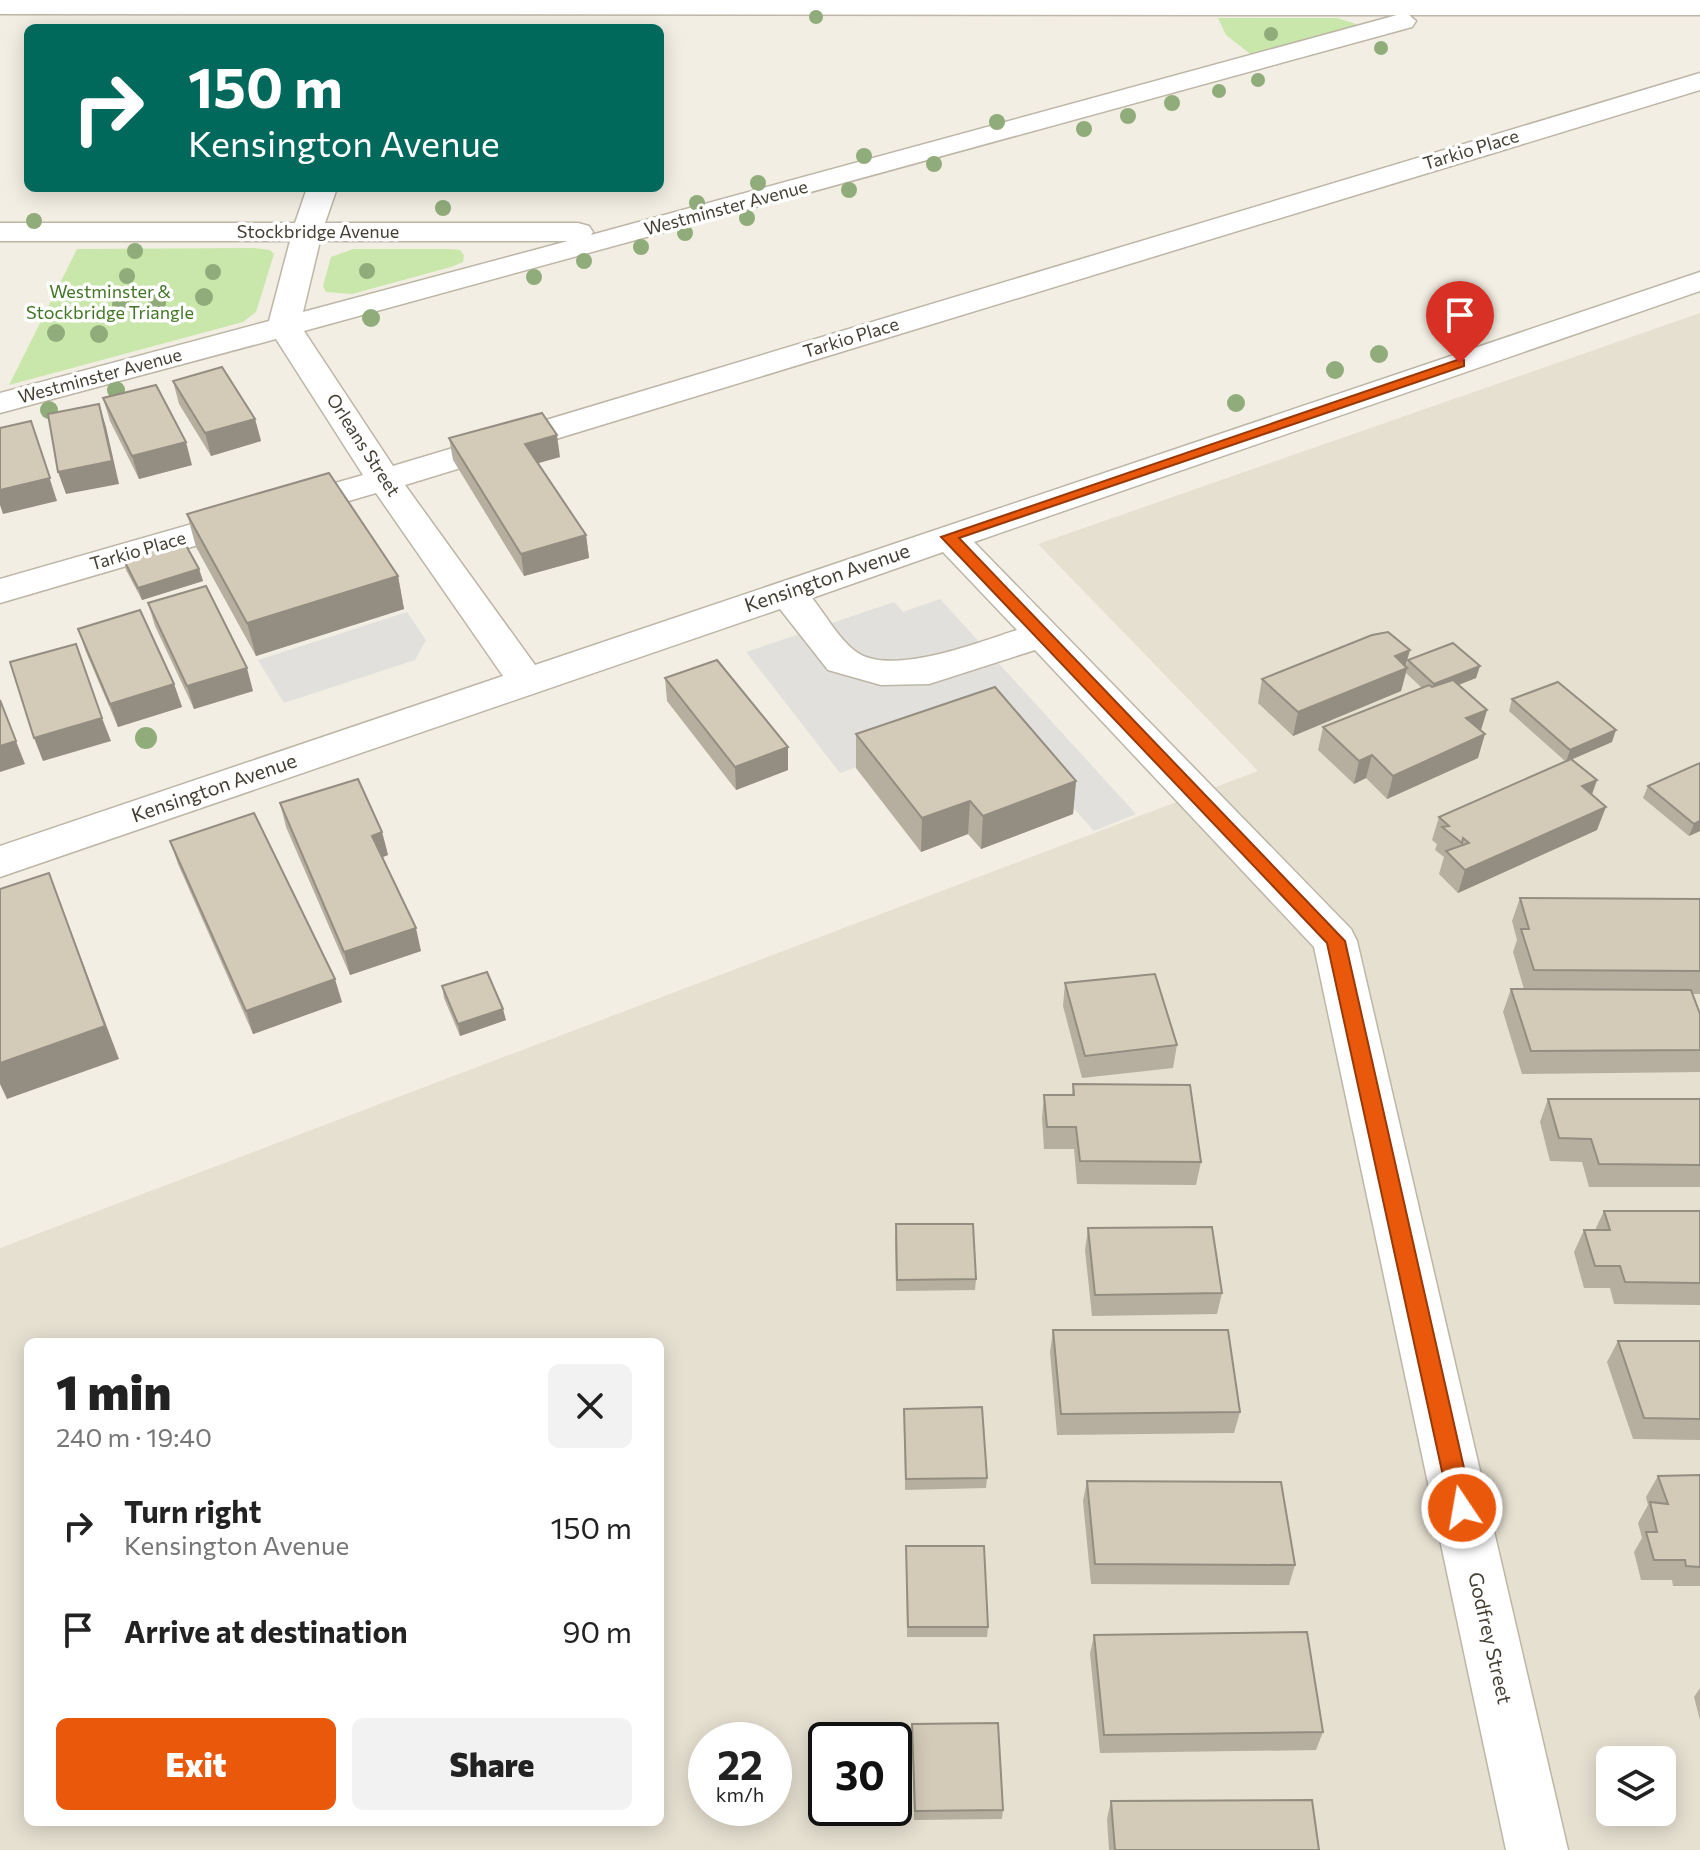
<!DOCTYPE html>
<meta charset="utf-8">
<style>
body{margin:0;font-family:Commissioner,sans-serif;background:#f2f2f2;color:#222;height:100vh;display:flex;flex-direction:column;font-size:30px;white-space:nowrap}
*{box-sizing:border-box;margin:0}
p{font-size:26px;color:#767676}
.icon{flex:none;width:44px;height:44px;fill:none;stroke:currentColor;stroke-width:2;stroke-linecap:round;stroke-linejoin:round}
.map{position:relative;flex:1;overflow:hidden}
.drawer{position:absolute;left:24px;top:1338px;width:640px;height:488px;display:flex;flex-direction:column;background:#fff;border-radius:12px;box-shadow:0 4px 20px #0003}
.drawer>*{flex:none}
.top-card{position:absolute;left:24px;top:24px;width:640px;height:168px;border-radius:12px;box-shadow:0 4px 20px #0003;background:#00695c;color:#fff;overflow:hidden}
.buttons{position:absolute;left:1596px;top:1746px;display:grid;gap:16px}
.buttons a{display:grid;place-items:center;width:80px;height:80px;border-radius:12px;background:#fff;box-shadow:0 4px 20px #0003;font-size:40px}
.speed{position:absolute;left:688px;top:1722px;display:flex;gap:16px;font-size:40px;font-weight:700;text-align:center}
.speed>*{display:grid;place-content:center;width:104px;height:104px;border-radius:50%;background:#fff;box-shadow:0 4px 20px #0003;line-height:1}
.speed small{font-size:20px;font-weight:400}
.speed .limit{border:4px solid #111;border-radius:12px;background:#fff;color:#111}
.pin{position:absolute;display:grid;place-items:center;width:68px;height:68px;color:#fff;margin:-82px -34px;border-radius:50% 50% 50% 0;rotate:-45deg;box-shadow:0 0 8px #0007}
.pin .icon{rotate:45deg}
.me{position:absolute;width:88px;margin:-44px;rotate:348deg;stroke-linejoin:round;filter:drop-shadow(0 0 6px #0008)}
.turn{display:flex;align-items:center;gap:28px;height:168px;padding:0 32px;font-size:36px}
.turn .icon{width:104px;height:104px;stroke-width:2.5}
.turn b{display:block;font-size:56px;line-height:68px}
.round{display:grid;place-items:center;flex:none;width:84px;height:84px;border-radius:12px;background:#f2f2f2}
.head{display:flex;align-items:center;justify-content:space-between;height:136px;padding:0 32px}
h1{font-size:48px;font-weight:800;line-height:60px}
.button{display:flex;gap:16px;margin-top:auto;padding:16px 32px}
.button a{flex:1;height:92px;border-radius:12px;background:#ea580c;color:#fff;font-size:32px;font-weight:800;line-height:92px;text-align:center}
.button a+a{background:#f2f2f2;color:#222}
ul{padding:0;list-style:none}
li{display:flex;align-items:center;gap:24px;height:104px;padding:0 32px}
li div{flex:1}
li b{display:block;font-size:30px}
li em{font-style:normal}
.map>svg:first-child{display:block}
</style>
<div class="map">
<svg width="1700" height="1850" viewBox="0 0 1700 1850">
<rect width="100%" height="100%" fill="#f2eee3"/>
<path fill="#e6e0d1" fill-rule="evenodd" d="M 1700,313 L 1700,1850 L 0,1850 L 0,1248 L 1258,771 L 1038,544 ZM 28,1342 L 660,1342 L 660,1822 L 28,1822 ZM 706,1740 L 774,1740 L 774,1808 L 706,1808 ZM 826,1740 L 894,1740 L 894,1808 L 826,1808 ZM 1610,1760 L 1662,1760 L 1662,1812 L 1610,1812 Z"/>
<g fill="#cae7ab">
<polygon points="1218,18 1337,18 1356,24 1355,27 1254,57 1226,35"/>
<polygon points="254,248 270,250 274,254 256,312 243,322 9,385 77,249"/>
<polygon points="353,249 450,249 460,250 464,255 463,262 451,267 352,294 326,292 323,286 331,257"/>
</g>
<g fill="#e2e0dc">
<polygon points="940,599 1136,814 1094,831 993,717 840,773 746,652 894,602 903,612"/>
<polygon points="407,612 426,640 415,660 284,703 258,660"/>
</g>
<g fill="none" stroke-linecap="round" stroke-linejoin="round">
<defs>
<path id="minor" d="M 0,0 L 1700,0 L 1700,15 L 1409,15 L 1416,21 L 1412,27 L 304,331 L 393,466 L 1700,73 L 1700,90 L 405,485 L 535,665 L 1700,272 L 1700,291 L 974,542 L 1351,929 L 1357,941 L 1568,1850 L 1506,1850 L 1314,947 L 1035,650 L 929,684 L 881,685 L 828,670 L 780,609 L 0,877 L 0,846 L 503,676 L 376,493 L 0,603 L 0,579 L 363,475 L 276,339 L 0,413 L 0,393 L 269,321 L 290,241 L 0,241 L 0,223 L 295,223 L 307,188 L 337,188 L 325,223 L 578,223 L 589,226 L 593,232 L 591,235 L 1397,15 L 0,14 ZM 320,241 L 568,241 L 303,312 ZM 943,552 L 1017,630 C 979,642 889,678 855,651 C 838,638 825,614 812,598 Z"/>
</defs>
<use href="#minor" stroke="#bdb6a6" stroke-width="3"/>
<use href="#minor" fill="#fff" fill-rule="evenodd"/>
</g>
<g fill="#91ac7b">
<circle cx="816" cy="17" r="7"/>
<circle cx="1271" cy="34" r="7"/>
<circle cx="1381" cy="48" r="7"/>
<circle cx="1258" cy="80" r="7"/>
<circle cx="1219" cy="91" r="7"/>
<circle cx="1172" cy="103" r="8"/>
<circle cx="1128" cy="116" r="8"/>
<circle cx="997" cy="122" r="8"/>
<circle cx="1084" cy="129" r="8"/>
<circle cx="864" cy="156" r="8"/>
<circle cx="934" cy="164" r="8"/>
<circle cx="758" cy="183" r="8"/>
<circle cx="849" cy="190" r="8"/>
<circle cx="697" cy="203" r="8"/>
<circle cx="443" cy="208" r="8"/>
<circle cx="747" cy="218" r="8"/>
<circle cx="34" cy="221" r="8"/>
<circle cx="685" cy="233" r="8"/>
<circle cx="641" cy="247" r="8"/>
<circle cx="135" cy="251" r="8"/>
<circle cx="584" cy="261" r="8"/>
<circle cx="367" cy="271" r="8"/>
<circle cx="213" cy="272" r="8"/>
<circle cx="127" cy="276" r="8"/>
<circle cx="534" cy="277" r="8"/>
<circle cx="204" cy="297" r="9"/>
<circle cx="157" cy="303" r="9"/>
<circle cx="121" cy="305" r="9"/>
<circle cx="371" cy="318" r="9"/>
<circle cx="56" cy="333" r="9"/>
<circle cx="99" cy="334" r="9"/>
<circle cx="1379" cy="354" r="9"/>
<circle cx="1335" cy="370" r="9"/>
<circle cx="116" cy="390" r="9"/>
<circle cx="1236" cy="403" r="9"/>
<circle cx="49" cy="410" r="9"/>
<circle cx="146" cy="738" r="11"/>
</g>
<g fill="#b6ae9e">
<polygon points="173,381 255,419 261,441 211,456 179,404"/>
<polygon points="103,398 192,465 139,479 110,421"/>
<polygon points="449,438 560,457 538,463 586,535 589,558 524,576 453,460"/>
<polygon points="187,514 398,576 404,609 256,656 196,547"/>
<polygon points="123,558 199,569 203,581 142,600 126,570"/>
<polygon points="148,603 253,691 194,709 155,626"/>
<polygon points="78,629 174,684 182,707 118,727 86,652"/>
<polygon points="1408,660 1480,666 1476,678 1459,685 1487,710 1481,730 1478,758 1387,799 1366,778 1354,784 1318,750 1323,727 1422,688 1406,673 1401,691 1293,736 1258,703 1262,679 1406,666"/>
<polygon points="665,678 788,770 736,790 667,701"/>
<polygon points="1512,699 1612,742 1572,759 1597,780 1592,795 1597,830 1458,893 1439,874 1444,857 1435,850 1437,844 1432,840 1439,817 1565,761 1509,711"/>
<polygon points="856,734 1076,781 1073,814 981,849 968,834 921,852 856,768"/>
<polygon points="1700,763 1700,831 1689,836 1643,798 1648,786"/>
<polygon points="280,803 382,832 388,855 382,857 421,951 350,975 286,827"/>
<polygon points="170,841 342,1002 253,1034 178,864"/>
<polygon points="1520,898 1700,899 1700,994 1692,994 1700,1014 1700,1072 1522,1074 1503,1012 1511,989 1524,989 1513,952 1517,940 1512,921"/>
<polygon points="1065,983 1177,1045 1173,1068 1082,1078 1063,1006"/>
<polygon points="442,986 506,1020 460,1036 444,998"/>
<polygon points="1073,1084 1201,1162 1196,1185 1077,1184 1074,1149 1044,1149 1042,1118 1044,1095 1072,1095"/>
<polygon points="1548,1099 1700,1099 1700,1187 1589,1187 1582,1162 1550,1161 1540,1122"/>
<polygon points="1604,1211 1700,1211 1700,1305 1614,1304 1610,1288 1584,1288 1574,1252 1584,1230 1595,1230"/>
<polygon points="1088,1228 1222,1293 1217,1314 1092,1316 1085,1250"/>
<polygon points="895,1235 976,1279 975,1290 896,1291"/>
<polygon points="1053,1330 1240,1412 1234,1433 1057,1435 1050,1352"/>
<polygon points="1618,1341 1700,1341 1700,1440 1633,1439 1607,1362"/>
<polygon points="904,1409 987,1478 986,1488 905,1490"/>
<polygon points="1700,1475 1700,1586 1673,1586 1672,1580 1641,1580 1634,1552 1642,1538 1638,1523 1648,1505 1646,1497 1658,1476"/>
<polygon points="1087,1481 1295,1565 1289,1585 1091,1584 1083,1501"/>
<polygon points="906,1546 988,1627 987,1637 907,1637"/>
<polygon points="1094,1635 1323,1732 1316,1750 1100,1753 1090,1654"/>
<polygon points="1700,1688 1700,1720 1694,1697"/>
<polygon points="912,1724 1003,1810 1002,1819 914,1820"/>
<polygon points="1111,1801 1319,1850 1109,1850 1107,1819"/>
</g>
<g fill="#948d81">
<polygon points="99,404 106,427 119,484 66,494 58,472"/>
<polygon points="255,419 261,441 211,456 205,433"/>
<polygon points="31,421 57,501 3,514 0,505 0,490"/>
<polygon points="557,435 560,457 528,466 525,444"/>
<polygon points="186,442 192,465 139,479 132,456"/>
<polygon points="586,535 589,558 524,576 521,554"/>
<polygon points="199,569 203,581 142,600 138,588"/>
<polygon points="398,576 404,609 256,656 247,623"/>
<polygon points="1410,650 1405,668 1407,668 1401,691 1293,736 1298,712 1395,656"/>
<polygon points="1480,666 1476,678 1431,695 1434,684"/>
<polygon points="247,668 253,691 194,709 187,686"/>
<polygon points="174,684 182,707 118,727 110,704"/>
<polygon points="1,703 25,764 0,772 0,746"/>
<polygon points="1487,710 1480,733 1466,718"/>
<polygon points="102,718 111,741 43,761 34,738"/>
<polygon points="1616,730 1612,742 1566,762 1570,750"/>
<polygon points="1485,734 1478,758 1387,799 1393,776"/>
<polygon points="788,747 788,770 736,790 735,767"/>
<polygon points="1372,755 1366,778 1354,784 1359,761"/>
<polygon points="1597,780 1588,804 1582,786"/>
<polygon points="1076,781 1073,814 981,849 983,816"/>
<polygon points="970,801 968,834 921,852 922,818"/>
<polygon points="1606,807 1597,830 1458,893 1465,870"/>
<polygon points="1700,821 1700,831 1689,836 1694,824"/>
<polygon points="382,832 388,855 378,859 372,836"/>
<polygon points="49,873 119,1059 7,1099 0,1084 0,1063"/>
<polygon points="416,928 421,951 350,975 344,952"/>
<polygon points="335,979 342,1002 253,1034 246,1011"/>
<polygon points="503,1009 506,1020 460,1036 458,1024"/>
</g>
<g fill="#d4cab8" stroke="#948d81" stroke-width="2">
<polygon points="222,367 255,419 205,433 173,381"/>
<polygon points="156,385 186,442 132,456 103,398"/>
<polygon points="99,404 112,461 58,472 48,414"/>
<polygon points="542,413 557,435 525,444 586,535 521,554 449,438"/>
<polygon points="31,421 50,478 0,490 0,428"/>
<polygon points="329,473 398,576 247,623 187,514"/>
<polygon points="183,540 199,569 138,588 123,558"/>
<polygon points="206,586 247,668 187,686 148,603"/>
<polygon points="140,610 174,684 110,704 78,629"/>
<polygon points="1388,632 1410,650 1395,656 1407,668 1298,712 1262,679 1372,635"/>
<polygon points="1453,643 1480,666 1434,684 1408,660"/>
<polygon points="76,644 102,718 34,738 10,662"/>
<polygon points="717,660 788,747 735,767 665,678"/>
<polygon points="1453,680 1487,710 1466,718 1485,734 1393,776 1372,755 1359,761 1323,727 1429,685 1432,687"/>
<polygon points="1558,682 1616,730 1570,750 1512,699"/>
<polygon points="995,687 1076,781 983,816 970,801 922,818 856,734"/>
<polygon points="0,700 16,741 0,746"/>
<polygon points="1571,759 1597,780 1582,786 1606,807 1465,870 1446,851 1469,843 1463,838 1462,843 1442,827 1449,826 1439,817"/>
<polygon points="1700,763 1700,821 1694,824 1648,786"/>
<polygon points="358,779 382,832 372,836 416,928 344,952 280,803"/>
<polygon points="254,813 335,979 246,1011 170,841"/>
<polygon points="49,873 105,1026 0,1063 0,889"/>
<polygon points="1520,898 1700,899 1700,971 1534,970 1521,929 1529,929"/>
<polygon points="487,972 503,1009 458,1024 442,986"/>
<polygon points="1155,974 1177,1045 1085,1056 1065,983"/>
<polygon points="1511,989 1691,990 1700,1014 1700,1050 1531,1051"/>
<polygon points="1073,1084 1190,1085 1201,1162 1080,1161 1076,1127 1047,1127 1044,1095 1074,1095"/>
<polygon points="1548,1099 1700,1099 1700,1165 1599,1164 1591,1139 1559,1138"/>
<polygon points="1604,1211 1700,1211 1700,1283 1625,1282 1620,1266 1595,1266 1584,1230 1610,1230"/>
<polygon points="896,1224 973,1224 976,1279 897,1280"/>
<polygon points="1212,1227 1222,1293 1095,1295 1088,1228"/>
<polygon points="1053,1330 1228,1330 1240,1412 1061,1414"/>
<polygon points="1618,1341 1700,1341 1700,1419 1644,1418"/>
<polygon points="982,1407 987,1478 906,1479 904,1409"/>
<polygon points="1700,1475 1700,1567 1686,1566 1685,1560 1654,1560 1646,1532 1657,1532 1650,1502 1668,1504 1658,1476"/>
<polygon points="1087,1481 1281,1482 1295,1565 1095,1564"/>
<polygon points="906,1546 984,1546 988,1627 908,1627"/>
<polygon points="1307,1632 1323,1732 1104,1735 1094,1635"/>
<polygon points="998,1723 1003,1810 915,1811 912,1724"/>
<polygon points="1312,1800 1319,1850 1115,1850 1111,1801"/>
</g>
<polygon fill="#ea580c" stroke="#983908" stroke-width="2" points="1460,359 1464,360 1464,366 959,538 1345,941 1473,1508 1470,1516 1462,1519 1453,1516 1450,1508 1327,943 941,537"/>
<g text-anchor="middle" stroke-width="7" stroke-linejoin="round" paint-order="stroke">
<g font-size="18" fill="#443e33" stroke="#fff">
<text transform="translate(1471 150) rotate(-17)" y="6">Tarkio Place</text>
<text transform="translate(726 208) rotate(-15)" y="6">Westminster Avenue</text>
<text x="318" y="238">Stockbridge Avenue</text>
<text transform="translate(851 338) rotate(-17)" y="6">Tarkio Place</text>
<text transform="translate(100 376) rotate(-15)" y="6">Westminster Avenue</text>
<text transform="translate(363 445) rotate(57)" y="6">Orleans Street</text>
<text transform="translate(138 551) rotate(-16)" y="6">Tarkio Place</text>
</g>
<g font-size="18" fill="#427626" stroke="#fff">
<text x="110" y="298">Westminster &amp;<tspan x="110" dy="21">Stockbridge Triangle</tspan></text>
</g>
<g font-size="20" fill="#443e33" stroke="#fff">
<text transform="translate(827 578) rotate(-19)" y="7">Kensington Avenue</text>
<text transform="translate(214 788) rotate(-19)" y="7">Kensington Avenue</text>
<text transform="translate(1490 1638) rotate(77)" y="7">Godfrey Street</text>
</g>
</g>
</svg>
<div class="buttons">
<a><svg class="icon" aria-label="layers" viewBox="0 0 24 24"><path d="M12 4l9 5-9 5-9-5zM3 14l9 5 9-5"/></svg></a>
</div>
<div class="speed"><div>22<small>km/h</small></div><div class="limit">30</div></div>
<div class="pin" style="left:1460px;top:363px;background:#d93025"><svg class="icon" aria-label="arrive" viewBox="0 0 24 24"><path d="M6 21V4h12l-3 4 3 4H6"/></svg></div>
<svg class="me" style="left:1462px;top:1508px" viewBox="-20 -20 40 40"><circle r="17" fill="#ea580c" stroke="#fff" stroke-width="3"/><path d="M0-11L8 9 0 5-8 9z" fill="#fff"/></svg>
<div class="top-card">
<div class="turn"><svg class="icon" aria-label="right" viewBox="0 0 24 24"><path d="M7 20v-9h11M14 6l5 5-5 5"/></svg><div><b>150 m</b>Kensington Avenue</div></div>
</div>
<section class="drawer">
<div class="head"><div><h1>1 min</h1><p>240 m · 19:40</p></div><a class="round"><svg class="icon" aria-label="close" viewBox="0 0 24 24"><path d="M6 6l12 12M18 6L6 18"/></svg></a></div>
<ul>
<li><svg class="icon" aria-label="right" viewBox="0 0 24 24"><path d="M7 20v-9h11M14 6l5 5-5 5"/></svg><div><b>Turn right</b><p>Kensington Avenue</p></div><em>150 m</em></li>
<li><svg class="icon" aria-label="arrive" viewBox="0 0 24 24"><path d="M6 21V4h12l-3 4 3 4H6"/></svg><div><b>Arrive at destination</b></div><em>90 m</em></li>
</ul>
<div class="button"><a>Exit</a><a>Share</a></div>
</section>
</div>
